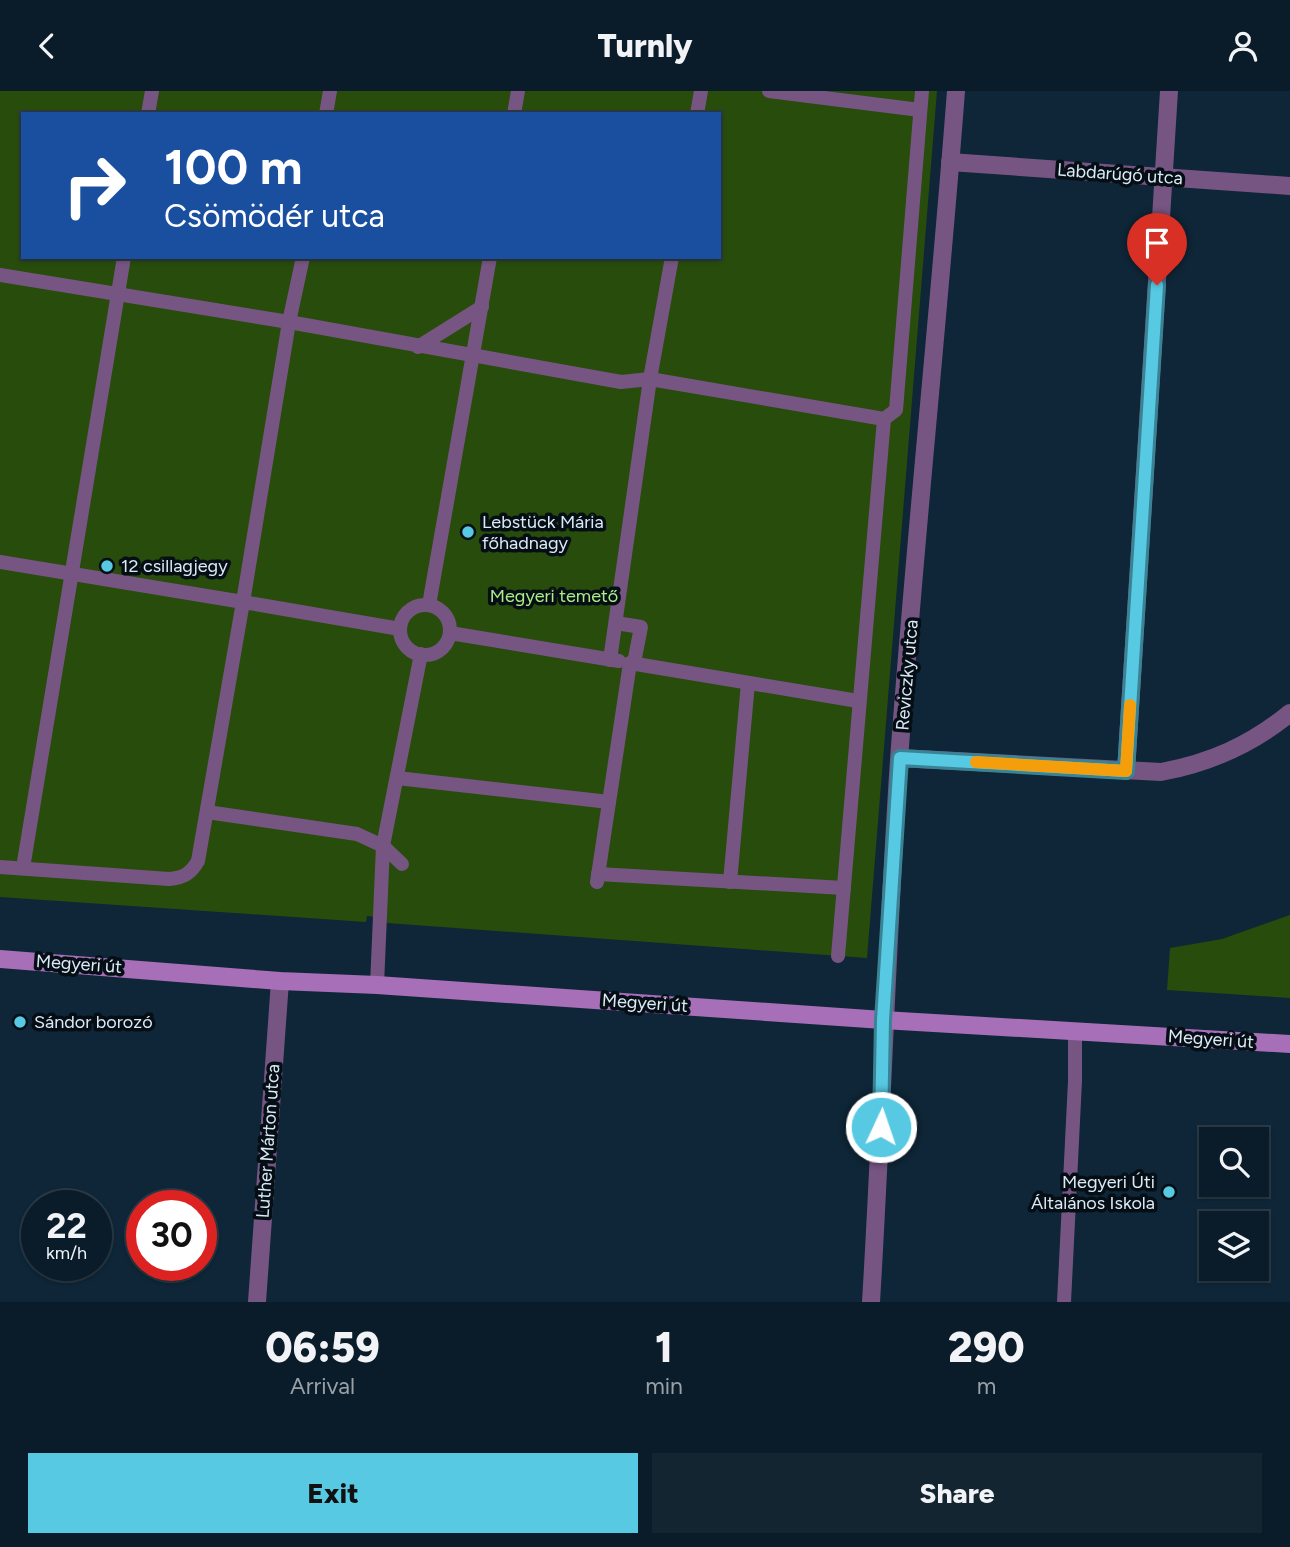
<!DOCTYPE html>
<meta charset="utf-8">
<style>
body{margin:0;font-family:Figtree,sans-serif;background:#132531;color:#f1f3f6;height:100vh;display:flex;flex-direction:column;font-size:26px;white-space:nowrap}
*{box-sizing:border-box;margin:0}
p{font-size:23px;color:#99a1a8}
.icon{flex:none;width:38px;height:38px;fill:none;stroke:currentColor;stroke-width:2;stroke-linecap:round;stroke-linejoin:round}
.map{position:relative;height:1211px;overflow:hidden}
.drawer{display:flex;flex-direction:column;background:#0a1c29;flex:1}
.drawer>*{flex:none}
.top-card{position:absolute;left:21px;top:21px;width:700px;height:147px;border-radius:0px;box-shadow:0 2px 5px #0004,0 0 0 2px #2a3a46;background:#1a4fa0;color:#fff;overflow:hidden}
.controls{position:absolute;left:1199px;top:1036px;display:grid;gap:14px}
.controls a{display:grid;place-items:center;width:70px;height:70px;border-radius:0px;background:#0a1c29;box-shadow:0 2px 5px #0004,0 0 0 2px #2a3a46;font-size:35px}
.speed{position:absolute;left:21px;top:1099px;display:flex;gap:14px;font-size:35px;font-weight:700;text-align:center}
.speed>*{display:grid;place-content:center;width:91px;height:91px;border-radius:50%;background:#0a1c29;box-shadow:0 2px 5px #0004,0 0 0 2px #2a3a46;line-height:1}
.speed small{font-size:18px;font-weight:400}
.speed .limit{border:10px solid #d22;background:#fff;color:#111}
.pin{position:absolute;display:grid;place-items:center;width:60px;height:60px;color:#fff;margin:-72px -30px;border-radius:50% 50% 50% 0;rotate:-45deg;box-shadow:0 0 7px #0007}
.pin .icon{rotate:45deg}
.me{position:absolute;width:77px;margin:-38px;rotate:3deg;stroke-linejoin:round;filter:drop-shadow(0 0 5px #0008)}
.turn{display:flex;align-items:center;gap:24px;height:147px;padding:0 28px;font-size:32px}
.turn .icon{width:91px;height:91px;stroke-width:2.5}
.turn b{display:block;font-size:49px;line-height:60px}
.eta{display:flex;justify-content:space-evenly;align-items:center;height:119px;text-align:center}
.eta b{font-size:42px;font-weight:800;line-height:49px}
.cta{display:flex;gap:14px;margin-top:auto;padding:14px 28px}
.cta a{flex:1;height:80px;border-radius:0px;background:#57c9e3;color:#111;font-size:28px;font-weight:800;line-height:80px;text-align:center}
.cta a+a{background:#132531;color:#f1f3f6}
header{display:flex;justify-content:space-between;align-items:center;height:91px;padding:0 28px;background:#0a1c29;font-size:32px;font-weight:800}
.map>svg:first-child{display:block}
</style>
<header><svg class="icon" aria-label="back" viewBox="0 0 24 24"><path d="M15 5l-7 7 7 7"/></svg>Turnly<svg class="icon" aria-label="person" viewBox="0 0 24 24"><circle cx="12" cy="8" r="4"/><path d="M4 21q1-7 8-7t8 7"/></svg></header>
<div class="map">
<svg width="1290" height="1211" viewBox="0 0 1290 1211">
<rect width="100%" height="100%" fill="#0e2637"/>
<g fill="#284c0c" fill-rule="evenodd">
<path d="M 0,0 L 937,0 L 867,867 L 387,832 L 386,827 L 367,825 L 366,831 L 0,806 ZM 23,23 L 719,23 L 719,166 L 23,166 Z"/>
<polygon points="1290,824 1290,907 1167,899 1170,857 1222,848"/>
</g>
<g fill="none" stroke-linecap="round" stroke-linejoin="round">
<g stroke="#775582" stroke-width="14">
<polyline points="769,0 920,19"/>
<polyline points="148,23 152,0"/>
<polyline points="326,23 330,0"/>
<polyline points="514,23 518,0"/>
<polyline points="697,23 701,0"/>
<polyline points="0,184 289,231 621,291 650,288 884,328 896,319 922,0"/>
<polyline points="418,256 482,216"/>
<polyline points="0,471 243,511 289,231 303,166"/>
<polyline points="429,514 490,166"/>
<circle cx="425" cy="539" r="25"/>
<polyline points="616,532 641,536 634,572"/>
<polyline points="450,542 619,570"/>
<polyline points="610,569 650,288 672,166"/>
<polyline points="397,687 609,711"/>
<polyline points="207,721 357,743 383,755 402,773"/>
<path d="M 0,776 L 169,788 C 184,787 191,782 198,770 L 243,511 L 400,538"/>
<polyline points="23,777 124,166"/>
<polyline points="598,783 844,797"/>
<polyline points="597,791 630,572 858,610"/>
<polyline points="730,791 748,592"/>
<polyline points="838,865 884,328"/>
<polyline points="377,894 383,755 421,563"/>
<polyline points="1064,1211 1075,990 1075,939"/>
</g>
<g stroke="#775582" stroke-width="18">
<polyline points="950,71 1290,95"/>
<path d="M 900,667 L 1161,681 C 1210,672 1251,654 1290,622"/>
<polyline points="1126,680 1169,0"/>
<polyline points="257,1211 280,890"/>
<path d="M 871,1211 C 882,1030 887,849 899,669 C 915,446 939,223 956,0"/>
</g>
<polyline stroke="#a76fb8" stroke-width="18" points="0,868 280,890 377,894 883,929 1290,953"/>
</g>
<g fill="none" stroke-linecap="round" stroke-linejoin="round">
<defs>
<polyline id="route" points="881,1036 883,929 900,667 1126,680 1157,194"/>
</defs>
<use href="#route" stroke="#398394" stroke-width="18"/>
<use href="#route" stroke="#57c9e3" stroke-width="12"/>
<polyline stroke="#f59e0b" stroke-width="12" points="976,671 1126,680 1130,614"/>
</g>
<g fill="#57c9e3" stroke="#050e15" stroke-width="2.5">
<circle cx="468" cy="441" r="7"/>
<circle cx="107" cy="475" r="7"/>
<circle cx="20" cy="931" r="7"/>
<circle cx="1169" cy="1101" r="7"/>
</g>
<g text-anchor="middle" stroke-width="7" stroke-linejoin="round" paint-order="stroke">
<g font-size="18" fill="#dceaf6" stroke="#050e15">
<text transform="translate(1120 83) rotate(4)" y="6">Labdarúgó utca</text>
<text transform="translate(907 584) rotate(-85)" y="6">Reviczky utca</text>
<text transform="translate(79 873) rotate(4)" y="6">Megyeri út</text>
<text transform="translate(645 912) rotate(4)" y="6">Megyeri út</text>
<text transform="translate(1211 948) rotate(4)" y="6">Megyeri út</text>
<text transform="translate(268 1050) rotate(-86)" y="6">Luther Márton utca</text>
</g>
<g font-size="18" fill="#dceaf6" stroke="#050e15" text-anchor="start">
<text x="482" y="437">Lebstück Mária<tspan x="482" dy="21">főhadnagy</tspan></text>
<text x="121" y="481">12 csillagjegy</text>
<text x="34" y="937">Sándor borozó</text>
<text x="1155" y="1097" text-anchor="end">Megyeri Úti<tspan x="1155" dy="21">Általános Iskola</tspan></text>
</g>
<g font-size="18" fill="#aced86" stroke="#050e15">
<text x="554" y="511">Megyeri temető</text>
</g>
</g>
</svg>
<div class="controls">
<a><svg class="icon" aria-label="search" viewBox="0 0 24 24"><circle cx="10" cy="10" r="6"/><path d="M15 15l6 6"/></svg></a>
<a><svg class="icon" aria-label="layers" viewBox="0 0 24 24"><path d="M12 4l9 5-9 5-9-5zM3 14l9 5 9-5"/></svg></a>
</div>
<div class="speed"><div>22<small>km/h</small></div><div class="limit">30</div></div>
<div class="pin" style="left:1157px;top:194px;background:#d93025"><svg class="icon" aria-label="arrive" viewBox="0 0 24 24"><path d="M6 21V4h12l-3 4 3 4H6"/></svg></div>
<svg class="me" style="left:881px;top:1036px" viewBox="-20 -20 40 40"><circle r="17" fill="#57c9e3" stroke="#fff" stroke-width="3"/><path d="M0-11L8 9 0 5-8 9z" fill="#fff"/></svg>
<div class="top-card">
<div class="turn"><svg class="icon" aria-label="right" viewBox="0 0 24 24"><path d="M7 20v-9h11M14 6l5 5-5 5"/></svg><div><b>100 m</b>Csömödér utca</div></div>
</div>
</div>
<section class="drawer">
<div class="eta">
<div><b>06:59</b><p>Arrival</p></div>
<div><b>1</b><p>min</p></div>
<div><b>290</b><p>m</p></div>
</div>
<div class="cta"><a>Exit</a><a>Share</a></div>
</section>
